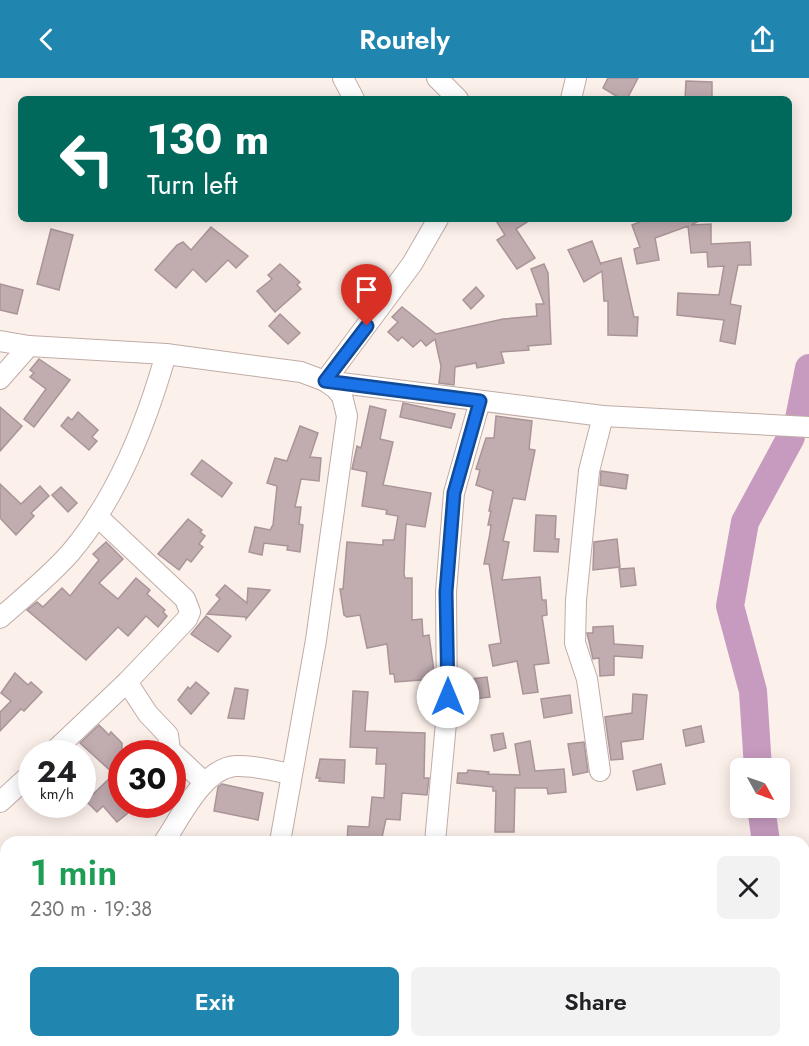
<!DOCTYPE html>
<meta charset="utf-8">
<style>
body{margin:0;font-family:Jost,sans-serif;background:#f2f2f2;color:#202124;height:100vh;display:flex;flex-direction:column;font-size:22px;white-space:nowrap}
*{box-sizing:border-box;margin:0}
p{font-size:20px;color:#757577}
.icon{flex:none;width:33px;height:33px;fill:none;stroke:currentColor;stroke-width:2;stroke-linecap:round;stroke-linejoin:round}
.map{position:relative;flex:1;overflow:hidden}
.details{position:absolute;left:0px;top:758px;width:810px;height:212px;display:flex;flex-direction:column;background:#fff;border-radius:18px 18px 0 0;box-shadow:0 3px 15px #0003}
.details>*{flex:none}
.banner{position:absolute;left:18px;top:18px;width:774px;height:126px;border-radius:9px;box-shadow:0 3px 15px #0003;background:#00695c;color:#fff;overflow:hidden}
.needle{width:39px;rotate:130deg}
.tools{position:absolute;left:730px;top:680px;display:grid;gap:12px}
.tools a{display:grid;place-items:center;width:60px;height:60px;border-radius:9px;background:#fff;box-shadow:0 3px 15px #0003;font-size:30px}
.speed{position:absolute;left:18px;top:662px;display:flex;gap:12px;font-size:30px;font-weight:700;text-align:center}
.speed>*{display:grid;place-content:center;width:78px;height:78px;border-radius:50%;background:#fff;box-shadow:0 3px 15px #0003;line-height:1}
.speed small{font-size:15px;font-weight:400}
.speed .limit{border:9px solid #d22;background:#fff;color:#111}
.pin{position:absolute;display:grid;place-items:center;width:51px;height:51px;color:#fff;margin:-62px -26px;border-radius:50% 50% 50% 0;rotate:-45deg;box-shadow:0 0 6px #0007}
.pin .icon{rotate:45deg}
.me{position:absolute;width:66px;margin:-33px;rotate:0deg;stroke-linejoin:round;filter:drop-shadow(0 0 4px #0008)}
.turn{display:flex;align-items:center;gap:21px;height:126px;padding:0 30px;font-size:27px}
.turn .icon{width:78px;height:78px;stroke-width:2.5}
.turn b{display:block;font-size:42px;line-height:51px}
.round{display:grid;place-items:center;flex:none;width:63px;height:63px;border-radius:9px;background:#f2f2f2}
.summary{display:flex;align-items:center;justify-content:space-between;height:102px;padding:0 30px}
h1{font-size:36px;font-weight:600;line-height:45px;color:#1e9e55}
.action{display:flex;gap:12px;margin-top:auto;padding:12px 30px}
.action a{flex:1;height:69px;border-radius:9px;background:#2186af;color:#fff;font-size:24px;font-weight:600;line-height:69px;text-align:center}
.action a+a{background:#f2f2f2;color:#202124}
header{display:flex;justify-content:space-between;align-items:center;height:78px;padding:0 30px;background:#2186af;color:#fff;font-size:27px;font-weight:600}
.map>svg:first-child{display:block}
</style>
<header><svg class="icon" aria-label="back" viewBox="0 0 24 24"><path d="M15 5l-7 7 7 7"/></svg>Routely<svg class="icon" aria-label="share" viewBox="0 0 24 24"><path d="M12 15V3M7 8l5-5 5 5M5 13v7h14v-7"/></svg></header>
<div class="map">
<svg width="809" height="968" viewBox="0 0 809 968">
<rect width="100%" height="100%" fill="#fcf0eb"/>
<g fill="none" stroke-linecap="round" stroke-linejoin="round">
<g stroke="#c79bc0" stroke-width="28">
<polyline points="799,341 809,290"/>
<polyline points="758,690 753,613 730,528 745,444 791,359"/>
<polyline points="761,729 766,764"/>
<polyline points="788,963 789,968"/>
</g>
</g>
<g fill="#c1acb0" stroke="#a99498" stroke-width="1.5">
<polygon points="608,0 638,0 627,21 621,21 603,10"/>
<polygon points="686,3 712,4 712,21 685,21"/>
<polygon points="495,141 532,141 516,151 535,180 517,191 497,162 505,157"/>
<polygon points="647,141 703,141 691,147 711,146 711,166 750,164 751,187 738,187 730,226 741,228 735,266 720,263 724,242 677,237 678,215 719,217 724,188 708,189 707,174 691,175 688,148 655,160 659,182 637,186 634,171 640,169 632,147"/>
<polygon points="211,149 248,178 236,190 228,182 206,204 193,191 176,210 155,192 177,167 183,164 191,172"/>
<polygon points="51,151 73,157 59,212 37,206"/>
<polygon points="592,163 601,187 601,185 621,180 634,239 638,239 637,258 608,257 608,223 604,223 602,193 584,204 568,172"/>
<polygon points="280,186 300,204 297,207 301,211 275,234 257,213 272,201 268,197"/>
<polygon points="544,186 548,195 551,266 528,268 529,272 501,274 504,285 477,290 476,285 455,289 454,307 439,305 441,288 435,261 426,268 421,262 413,269 402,259 398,263 388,254 398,244 392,239 402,229 436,256 503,241 537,238 536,226 544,226 531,191"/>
<polygon points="0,206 23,212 17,236 0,232"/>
<polygon points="476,209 484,218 471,231 463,222"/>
<polygon points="280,236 300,255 288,266 269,248"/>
<polygon points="39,281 70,302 34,349 24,341 46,311 30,299 34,295 30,292"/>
<polygon points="403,325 455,336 451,350 400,339"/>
<polygon points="370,328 386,332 380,361 393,364 383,407 431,415 425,449 406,446 404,496 405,500 412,500 412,542 422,541 423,558 429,557 435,601 395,604 394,596 390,596 387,566 367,570 360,537 347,539 344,537 340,511 343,511 347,464 383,467 383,462 394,462 398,438 386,436 387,432 362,428 367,394 352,391 357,368 361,370"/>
<polygon points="0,329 22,348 0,373"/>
<polygon points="78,334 98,352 92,359 97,363 89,372 61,348 68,339 72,342"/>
<polygon points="496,338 532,343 529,371 535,372 525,422 513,420 503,463 509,464 502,502 540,499 542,522 546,522 547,537 542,538 549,585 534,587 538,614 523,616 517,583 493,588 489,567 501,565 489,486 484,486 490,455 491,447 488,447 491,433 489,433 493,413 476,407 480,392 476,391 486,360 494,360"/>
<polygon points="300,348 318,355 310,379 321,380 319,403 301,401 295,429 301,429 299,446 303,447 300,474 287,472 288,468 264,465 262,477 249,474 255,449 270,452 273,447 277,408 267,405 275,380 287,383"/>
<polygon points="202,382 232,405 222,419 191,396"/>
<polygon points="601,393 628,397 626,411 600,407"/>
<polygon points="0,406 21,426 40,408 49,418 31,435 34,438 16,457 0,440"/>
<polygon points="61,409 77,425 68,434 52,417"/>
<polygon points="536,437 556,438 555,461 559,461 558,474 534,473"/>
<polygon points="188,441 202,452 200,454 205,458 199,466 203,469 191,484 187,481 179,492 158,476"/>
<polygon points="617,461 620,489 593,492 594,464"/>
<polygon points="106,464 123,481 99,505 118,521 136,500 150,512 147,516 165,532 163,534 167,538 158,549 146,538 128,558 118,549 86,582 27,532 37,524 43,529 62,510 70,518 99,482 93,476"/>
<polygon points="634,490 636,507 621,509 619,491"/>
<polygon points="225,507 247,525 248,510 270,512 246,541 246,539 207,536 220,521 216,517"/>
<polygon points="206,538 231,558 218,574 191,556"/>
<polygon points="613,548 614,566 643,568 642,580 614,578 614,597 600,598 599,580 593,581 587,555 593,555 593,549"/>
<polygon points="15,595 28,607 31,604 42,614 24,633 21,631 0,653 0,634 11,623 1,615"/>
<polygon points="487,599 490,619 473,621 471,601"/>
<polygon points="196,604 209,615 191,636 178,622 188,609 190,611"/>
<polygon points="235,610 248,612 244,641 228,640"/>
<polygon points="353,613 368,614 365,653 425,655 424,700 429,700 427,717 402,715 400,742 386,741 381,764 347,764 348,748 369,749 372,719 384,720 386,686 376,686 377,670 350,669"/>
<polygon points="633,616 647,617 643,661 621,664 623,681 611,682 605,639 632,635"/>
<polygon points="570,617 572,635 544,640 541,621"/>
<polygon points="99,647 109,657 111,654 122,665 122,726 139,726 117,744 103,728 97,734 86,723 114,696 80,665"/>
<polygon points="701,648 704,664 686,668 683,652"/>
<polygon points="503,655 506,670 494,673 491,657"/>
<polygon points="530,663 535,693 564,691 566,714 548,716 547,710 515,710 514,754 495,754 496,713 493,713 493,709 457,705 458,695 467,695 468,692 489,694 488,696 520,697 515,666"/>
<polygon points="584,664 588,694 573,697 568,666"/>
<polygon points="320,681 345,682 344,705 319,703 320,700 316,700"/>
<polygon points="661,686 665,706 637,712 633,693"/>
<polygon points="222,706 263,715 258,742 214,733 218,709"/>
</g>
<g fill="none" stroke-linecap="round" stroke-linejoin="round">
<defs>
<g id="minor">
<polyline points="343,0 354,21"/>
<polyline points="437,0 458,21"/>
<polyline points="571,21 576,0"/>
<polyline points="438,141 412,186 325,303 603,338 809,349"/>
<polyline points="0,263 29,268 166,276 301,294 325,303 335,310 342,318 347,338 316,562 280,764"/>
<polyline points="0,301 29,268"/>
<path d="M 0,540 C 24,519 50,498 71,474 C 118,418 146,346 166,276"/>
<polyline points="127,604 148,636 168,657 170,672 204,704"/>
<polyline points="52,675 127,604 187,541 190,534 185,521 97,438"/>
<polyline points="600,693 587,601 575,565 576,522 589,393 603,338"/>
<polyline points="0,724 32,695"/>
<path d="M 164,764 C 181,739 203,690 236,688 C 254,687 274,693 291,696"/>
<polyline points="435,764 447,634 446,514 454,415 480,323"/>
<polyline points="0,922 6,917"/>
<polyline points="578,963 578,968"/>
<polyline points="176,968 182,963"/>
<polyline points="245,968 246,963"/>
<polyline points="392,968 393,963"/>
<polyline points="718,968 718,963"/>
</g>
</defs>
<use href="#minor" stroke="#c0aca6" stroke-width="22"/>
<use href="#minor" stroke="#fff" stroke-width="20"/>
</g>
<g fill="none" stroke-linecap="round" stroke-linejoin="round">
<defs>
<polyline id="route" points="367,248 325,303 480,323 454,415 446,514 448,619"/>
</defs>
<use href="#route" stroke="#114b97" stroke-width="15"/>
<use href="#route" stroke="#1a73e8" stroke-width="10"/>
</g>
</svg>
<div class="tools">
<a><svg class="needle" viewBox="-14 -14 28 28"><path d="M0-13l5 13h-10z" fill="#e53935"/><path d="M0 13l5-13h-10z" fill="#757577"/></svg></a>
</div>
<div class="speed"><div>24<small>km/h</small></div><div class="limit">30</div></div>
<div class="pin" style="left:367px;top:248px;background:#d93025"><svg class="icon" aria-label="arrive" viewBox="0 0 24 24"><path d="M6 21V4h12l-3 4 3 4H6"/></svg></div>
<svg class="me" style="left:448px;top:619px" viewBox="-20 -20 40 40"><circle r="19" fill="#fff"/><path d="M0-13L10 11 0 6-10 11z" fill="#1a73e8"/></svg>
<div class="banner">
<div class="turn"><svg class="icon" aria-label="left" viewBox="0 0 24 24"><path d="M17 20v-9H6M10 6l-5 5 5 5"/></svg><div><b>130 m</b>Turn left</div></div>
</div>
<section class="details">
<div class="summary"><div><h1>1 min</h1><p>230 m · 19:38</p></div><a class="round"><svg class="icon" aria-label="close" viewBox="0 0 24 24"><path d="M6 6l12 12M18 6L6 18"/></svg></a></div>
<div class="action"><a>Exit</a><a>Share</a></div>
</section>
</div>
